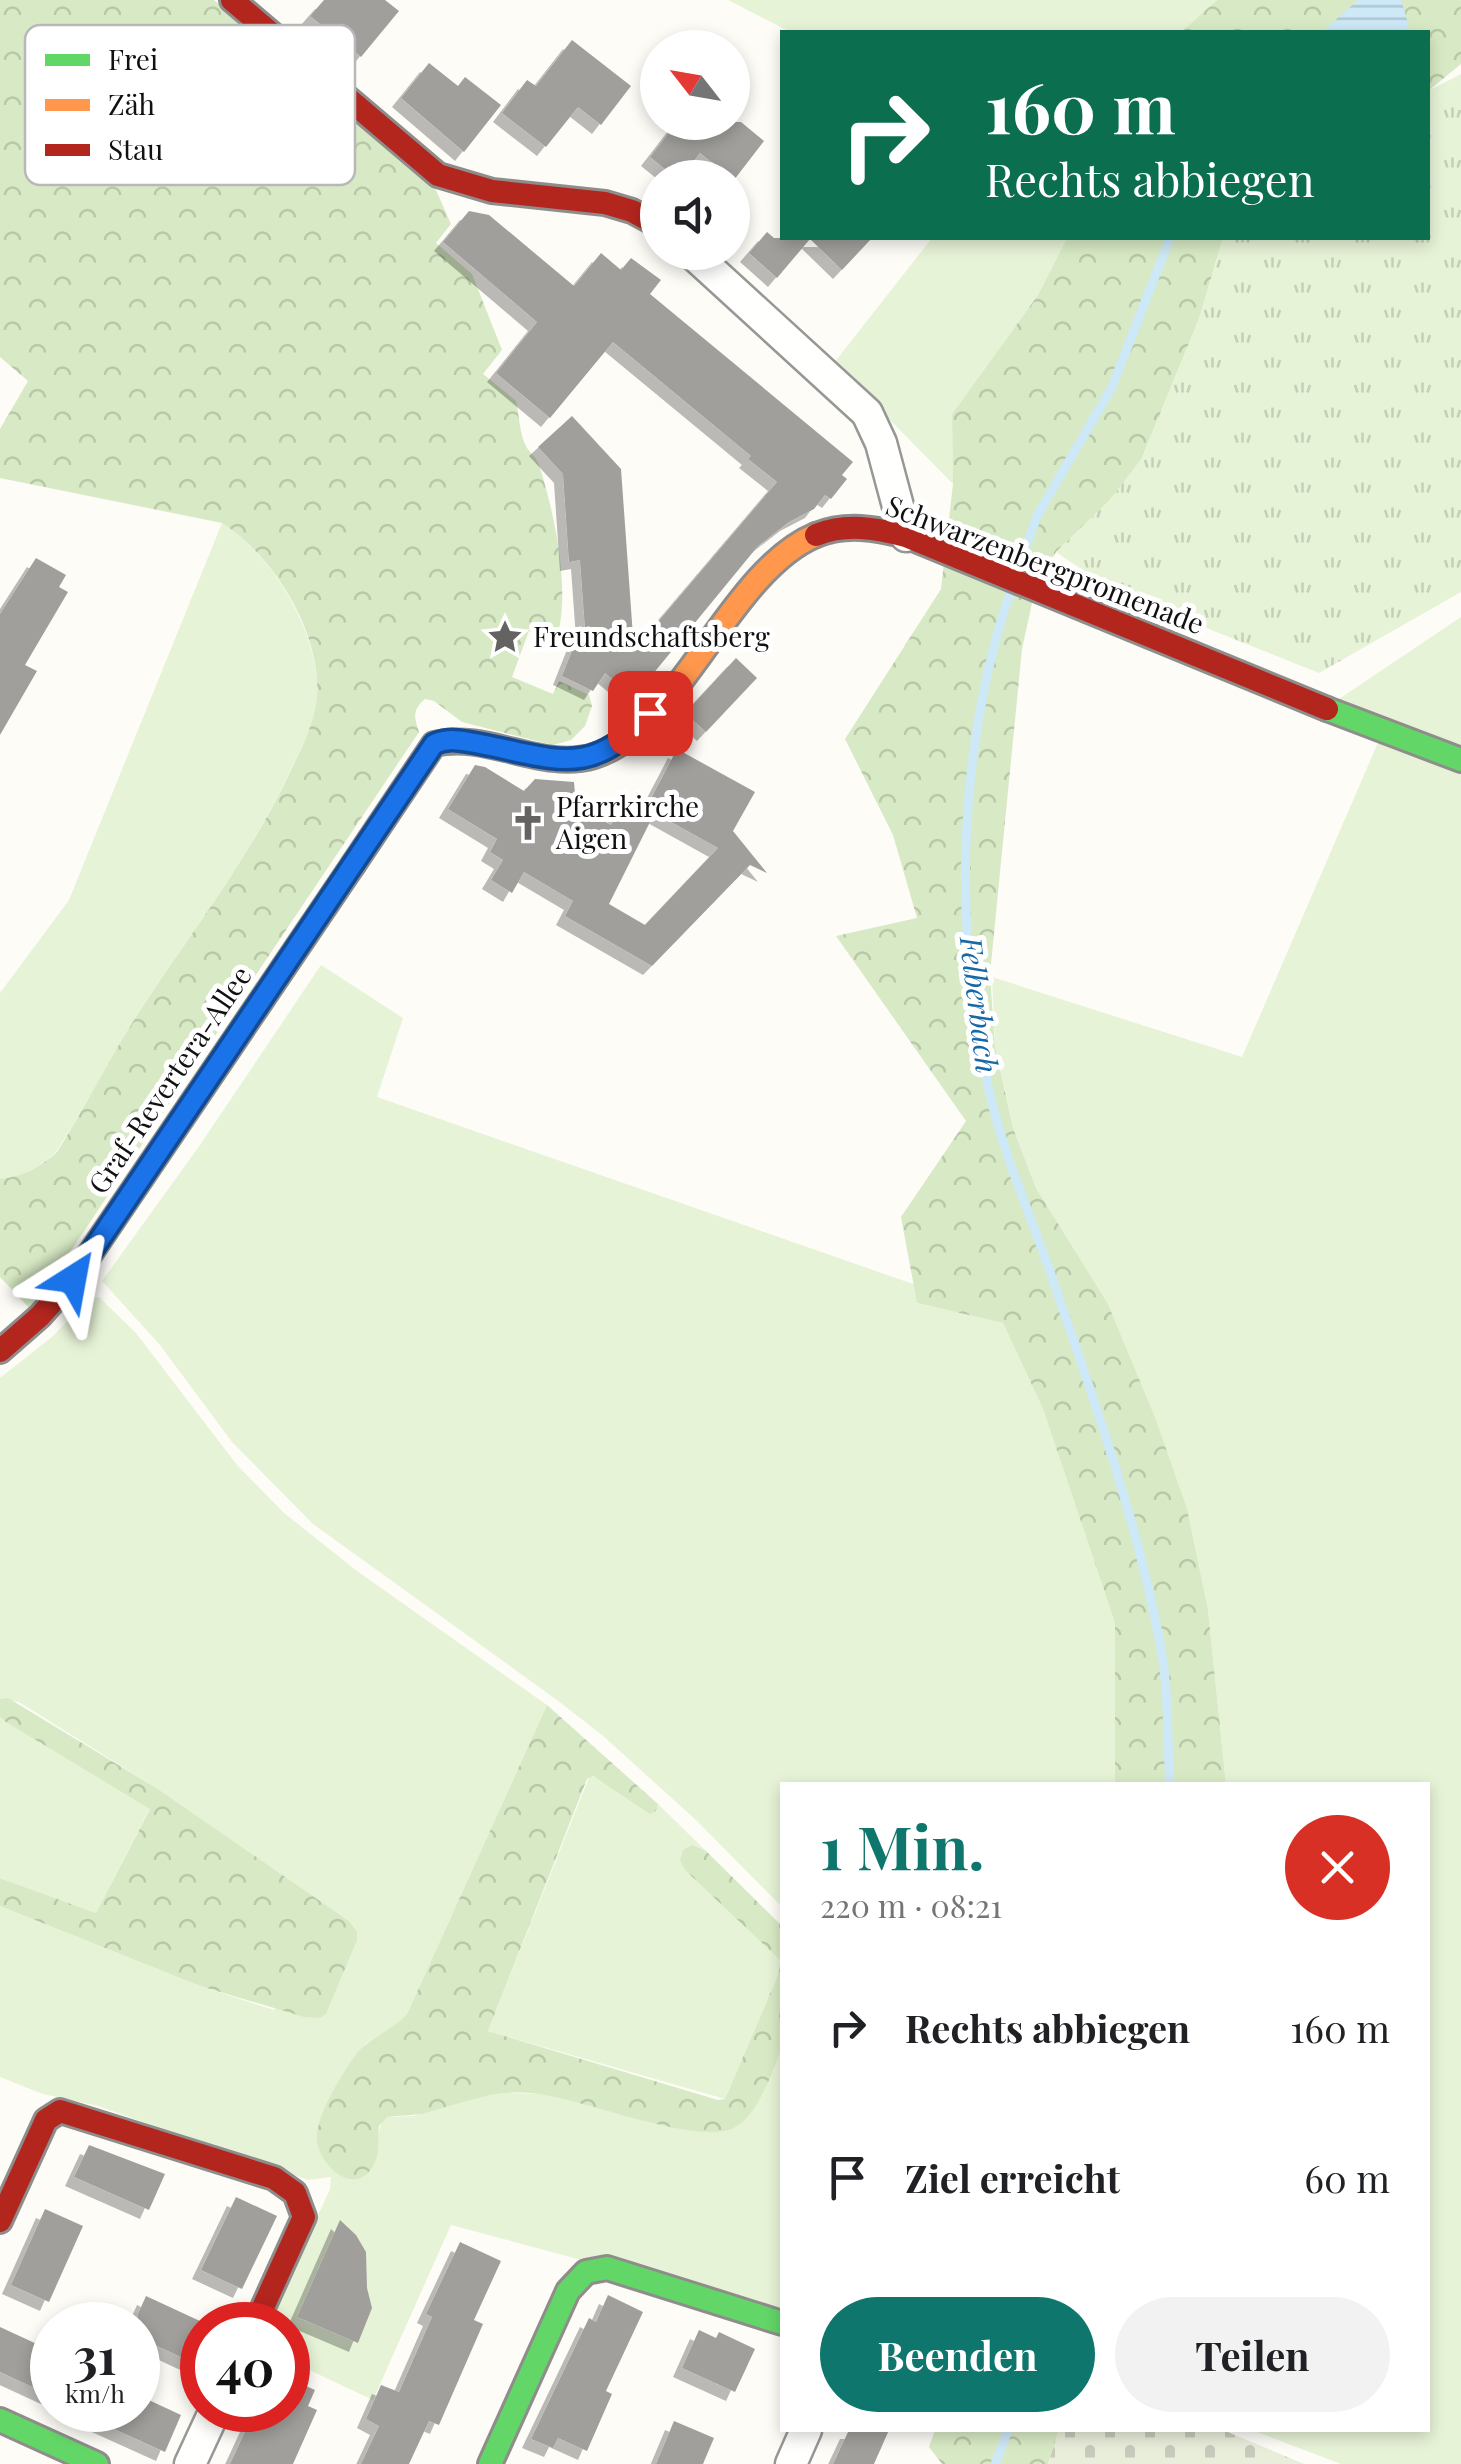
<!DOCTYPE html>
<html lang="de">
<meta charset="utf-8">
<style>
body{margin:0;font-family:"Playfair Display",serif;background:#f2f2f2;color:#202124;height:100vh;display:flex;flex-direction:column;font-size:38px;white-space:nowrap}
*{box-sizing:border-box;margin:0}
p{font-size:32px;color:#757577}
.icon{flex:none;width:55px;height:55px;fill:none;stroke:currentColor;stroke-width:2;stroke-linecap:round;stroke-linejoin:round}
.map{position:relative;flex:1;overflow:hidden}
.side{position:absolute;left:780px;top:1782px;width:650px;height:650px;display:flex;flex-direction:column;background:#fff;border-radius:0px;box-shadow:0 5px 15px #0003}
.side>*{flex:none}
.top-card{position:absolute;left:780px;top:30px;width:650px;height:210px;border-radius:0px;box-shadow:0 5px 15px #0003;background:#0b6e4f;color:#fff;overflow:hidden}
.needle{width:65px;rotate:301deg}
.controls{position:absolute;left:640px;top:30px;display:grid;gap:20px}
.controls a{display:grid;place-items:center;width:110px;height:110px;border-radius:50%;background:#fff;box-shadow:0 5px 15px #0003;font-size:50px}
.speed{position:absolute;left:30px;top:2302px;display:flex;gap:20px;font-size:50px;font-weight:700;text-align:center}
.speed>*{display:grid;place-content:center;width:130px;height:130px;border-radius:50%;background:#fff;box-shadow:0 5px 15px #0003;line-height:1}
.speed small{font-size:25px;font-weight:400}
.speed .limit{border:15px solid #d22;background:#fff;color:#111}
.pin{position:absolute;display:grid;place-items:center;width:85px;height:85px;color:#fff;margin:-42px;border-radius:20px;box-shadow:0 5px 15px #0006}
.me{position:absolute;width:110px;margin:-55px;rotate:34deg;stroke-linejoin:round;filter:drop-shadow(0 0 8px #0008)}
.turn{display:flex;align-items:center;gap:35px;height:210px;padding:0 40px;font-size:45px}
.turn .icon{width:130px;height:130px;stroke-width:2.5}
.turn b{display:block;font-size:70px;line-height:85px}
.round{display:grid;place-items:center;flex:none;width:105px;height:105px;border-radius:52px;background:#f2f2f2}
.overview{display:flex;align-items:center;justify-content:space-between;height:170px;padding:0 40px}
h1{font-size:60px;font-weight:700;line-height:75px;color:#0f766e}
.primary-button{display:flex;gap:20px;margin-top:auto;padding:20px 40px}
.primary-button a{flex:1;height:115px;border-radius:60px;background:#0f766e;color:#fff;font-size:40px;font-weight:700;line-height:115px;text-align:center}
.primary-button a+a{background:#f2f2f2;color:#202124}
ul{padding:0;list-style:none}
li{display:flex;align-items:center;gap:30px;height:150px;padding:0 40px}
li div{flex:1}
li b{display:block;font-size:38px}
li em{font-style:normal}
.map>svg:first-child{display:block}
</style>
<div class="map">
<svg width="1461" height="2464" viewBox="0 0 1461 2464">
<defs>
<pattern id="forest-crowns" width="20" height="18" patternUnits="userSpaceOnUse" patternTransform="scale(2.5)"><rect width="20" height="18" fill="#d8eac5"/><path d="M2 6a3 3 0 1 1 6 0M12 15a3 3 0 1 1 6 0" fill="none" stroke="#b8c8a8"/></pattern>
<pattern id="cemetery-stones" width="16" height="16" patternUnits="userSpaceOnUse" patternTransform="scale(2.5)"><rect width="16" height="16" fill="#e9eedb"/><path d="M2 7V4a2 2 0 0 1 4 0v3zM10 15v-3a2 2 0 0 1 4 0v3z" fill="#c7cbbb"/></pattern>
<pattern id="park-tufts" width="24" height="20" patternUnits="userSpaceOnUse" patternTransform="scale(2.5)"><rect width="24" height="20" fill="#e7f3d7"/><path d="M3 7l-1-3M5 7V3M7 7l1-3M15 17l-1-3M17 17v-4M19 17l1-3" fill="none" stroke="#c5cfb8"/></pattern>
<pattern id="water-rules" width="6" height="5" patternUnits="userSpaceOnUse" patternTransform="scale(2.5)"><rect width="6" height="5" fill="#cde8f7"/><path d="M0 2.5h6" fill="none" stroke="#afc6d3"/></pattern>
<filter id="shadow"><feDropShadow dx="-9" dy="9" stdDeviation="0" flood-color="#0004"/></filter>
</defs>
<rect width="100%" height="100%" fill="#fdfcf7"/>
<g fill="#e7f3d7">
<polygon points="728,0 1217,0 1181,32 790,32"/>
<polygon points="932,238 1067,238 1038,295 952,414 953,484 834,363"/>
<path d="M 222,523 C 272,554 322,637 317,697 C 315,721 302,747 291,769 C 250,859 187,936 134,1020 C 107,1064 84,1109 56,1152 C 39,1168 24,1176 0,1179 L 0,993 L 69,900 Z"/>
<polygon points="1461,617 1461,745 1339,699"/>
<polygon points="1380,738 1461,769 1461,2464 1341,2464 1252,2430 1428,2430 1428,1785 1226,1785 1208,1610 1107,1302 1036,1188 1013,1128 995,1047 992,977 1242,1057"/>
<polygon points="321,965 403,1018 377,1097 916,1285 917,1303 1003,1323 1043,1409 1115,1623 1115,1785 782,1785 782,1907 696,1820 602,1735 557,1700 313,1524 232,1442 160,1345 102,1281 200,1145"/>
<polygon points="99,1297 136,1333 237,1465 284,1513 357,1571 547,1705 407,2014 395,2027 365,2044 378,2134 382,2121 387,2117 413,2116 473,2098 504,2093 544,2094 737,2126 758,2100 782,2047 782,2314 451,2225 373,2400 288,2360 288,2325 268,2325 330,2189 331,2177 308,2180 98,2106 43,2094 0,2077 0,1906 200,1986 274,2010 357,1931 349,1921 158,1789 19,1702 0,1699 0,1378 53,1336 90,1298"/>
<polygon points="0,1717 150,1808 96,1913 0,1878"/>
<polygon points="590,1775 656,1811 658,1804 705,1850 692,1845 780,1960 778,1975 725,2099 488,2031"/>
</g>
<g fill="url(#forest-crowns)">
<path d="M 0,0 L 214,0 L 436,190 L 451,224 L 436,243 L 472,274 L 502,350 L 483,374 L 516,401 C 519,414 520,436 526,446 C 530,454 536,456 539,465 C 554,511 572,593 556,640 L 529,631 L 512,677 L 553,694 L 559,681 L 589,695 L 592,706 L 585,726 L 571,740 L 553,745 L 462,722 L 434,701 L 425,699 C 412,710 414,717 419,732 L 31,1310 L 0,1277 L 0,1179 C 24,1176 39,1168 57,1152 C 84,1109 107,1063 134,1020 C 187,937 250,859 292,768 C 302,747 315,721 317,697 C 322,634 274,556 222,523 L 0,478 L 0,429 L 28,381 L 0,357 Z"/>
<polygon points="1217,0 1461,0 1461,64 1428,91 1428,32 1181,32"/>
<polygon points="1067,238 1223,238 1199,319 1141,460 1109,501 1056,552 1036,585 1022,649 990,974 995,1047 1013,1128 1036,1188 1107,1302 1156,1420 1187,1509 1208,1610 1226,1785 1115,1785 1115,1623 1043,1409 1003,1323 917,1303 901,1217 966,1121 836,936 917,918 893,835 845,739 941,589 953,484 952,414 1038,295"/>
<polygon points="8,1698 158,1789 349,1921 357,1931 357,1940 326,2014 320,2018 304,2017 200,1986 0,1906 0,1878 96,1913 150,1809 6,1722 0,1717 0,1699"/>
<path d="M 547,1705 L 658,1804 L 656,1811 L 650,1814 L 593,1776 L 587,1779 L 488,2031 L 718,2100 L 725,2099 L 778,1975 L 780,1960 L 685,1870 L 680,1860 L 683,1850 L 692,1845 L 705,1850 L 782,1926 L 782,2047 C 772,2072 760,2111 737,2126 C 702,2150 577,2095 529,2093 C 491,2090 461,2104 425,2113 C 413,2116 400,2115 387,2117 L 379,2126 C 377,2140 381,2151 374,2164 C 356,2201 314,2163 317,2134 C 320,2109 340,2078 354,2057 C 367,2038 391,2032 407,2014 Z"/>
<polygon points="935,2430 1059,2430 1048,2464 942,2464 929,2447"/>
</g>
<polygon fill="url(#cemetery-stones)" points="1059,2430 1223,2430 1304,2464 1048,2464"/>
<polygon fill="url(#park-tufts)" points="1461,74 1461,592 1319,673 1114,591 1056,552 1109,501 1141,460 1199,319 1223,238 1428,238 1428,91"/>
<polygon fill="url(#water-rules)" points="1358,0 1401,0 1409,26 1404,32 1322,32"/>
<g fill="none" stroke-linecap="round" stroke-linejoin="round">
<g stroke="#cde8f7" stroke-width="9">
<polyline points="1018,570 1037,516 1112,387 1170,238"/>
<path d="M 1011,590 C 957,749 952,936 991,1099 C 1007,1165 1036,1228 1057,1292 C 1097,1409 1139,1527 1161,1649 C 1169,1693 1167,1740 1170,1785"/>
<polyline points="995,2464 1008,2430"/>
</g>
</g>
<g fill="#a19f9c" filter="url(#shadow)">
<polygon points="324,0 385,0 399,11 361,57 310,16"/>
<polygon points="572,40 631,86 601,125 578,107 546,147 502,113 527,80 536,86"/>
<polygon points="429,63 458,86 465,77 501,105 464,152 401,98"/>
<polygon points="677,122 741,122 764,141 734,180 700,153 681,178 676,178 650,157"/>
<polygon points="469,211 489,215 574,286 601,253 621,270 631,258 661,280 650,294 853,462 842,475 847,479 831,499 825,495 814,509 789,522 758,546 634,697 605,673 593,691 562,676 581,628 585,629 580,560 569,562 563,474 538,447 572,416 621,469 634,650 777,482 748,459 751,456 613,342 550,418 496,373 537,322 443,242"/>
<polygon points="767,232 774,238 872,238 842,270 810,239 777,278 749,253"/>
<polygon points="36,558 66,575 59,587 68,592 25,665 37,671 0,735 0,614"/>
<polygon points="736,658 757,678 706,732 685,713"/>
<polygon points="677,749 755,792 733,831 767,873 750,865 652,966 565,916 573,901 524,872 512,893 491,880 503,860 490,852 497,839 448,809 475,765 485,767 524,791 535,779 574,782 576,805 611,825 623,799 654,814 609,904 645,925 718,848 646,808"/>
<polygon points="89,2145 165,2174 149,2210 74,2177"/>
<polygon points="236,2197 277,2216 242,2289 201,2270"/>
<polygon points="45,2209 83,2226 49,2302 11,2285"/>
<polygon points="340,2220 356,2235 366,2252 367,2288 372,2308 358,2343 297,2317"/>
<polygon points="460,2242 501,2261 474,2320 483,2324 439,2425 429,2421 409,2464 361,2464 379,2426 366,2419 381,2385 399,2392 432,2317 426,2314"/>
<polygon points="608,2295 643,2312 606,2391 612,2394 587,2451 558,2438 553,2448 531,2439 589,2318 596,2322"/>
<polygon points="146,2296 202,2322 202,2367 138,2337 138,2314"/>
<polygon points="0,2327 52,2351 52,2396 0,2372"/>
<polygon points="699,2330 716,2338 719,2332 755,2349 735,2392 682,2368"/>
<polygon points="288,2378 315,2390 308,2406 317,2410 293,2464 230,2464 255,2410 288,2410"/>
<polygon points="138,2395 181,2415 165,2452 72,2410 138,2410"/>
<polygon points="674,2421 714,2438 703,2464 656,2464"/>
<polygon points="849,2430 889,2430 874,2464 833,2464"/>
</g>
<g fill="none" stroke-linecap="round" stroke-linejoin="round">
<defs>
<g id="street">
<polyline points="691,252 867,413 881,443 906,536"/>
<polyline points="190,2464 215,2410"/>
<polyline points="791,2464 806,2430"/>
</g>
<g id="fast">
<polyline points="1327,709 1461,760"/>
<polyline points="0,2420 97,2464"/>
<polyline points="490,2464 568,2291 586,2272 607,2268 782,2323"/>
</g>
<path id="slow" d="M 353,865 L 434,744 C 488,731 541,772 594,756 C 679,730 729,571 816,535"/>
<g id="jam">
<polyline points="232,0 438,175 492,191 605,203 632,211 658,225"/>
<path d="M 816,535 C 846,523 875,528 906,536 L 1327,709"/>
<polyline points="0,1351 40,1316 73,1279 353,865"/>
<polyline points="0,2221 46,2120 60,2111 274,2178 295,2193 304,2217 255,2325"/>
</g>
</defs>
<use href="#street" stroke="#979795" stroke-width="35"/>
<use href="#fast" stroke="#8e8d8b" stroke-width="28"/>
<use href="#slow" stroke="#8e8d8b" stroke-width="28"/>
<use href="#jam" stroke="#8e8d8b" stroke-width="28"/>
<use href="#street" stroke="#fffffe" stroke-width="30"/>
<use href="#fast" stroke="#63d668" stroke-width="22"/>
<use href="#slow" stroke="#ff974d" stroke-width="22"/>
<use href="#jam" stroke="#b3261e" stroke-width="22"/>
</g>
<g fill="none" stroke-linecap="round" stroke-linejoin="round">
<defs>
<path id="route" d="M 73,1279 L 434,744 C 450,737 464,741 480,744 C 558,759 590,779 650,713"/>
</defs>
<use href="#route" stroke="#114b97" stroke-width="25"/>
<use href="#route" stroke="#1a73e8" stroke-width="18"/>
</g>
<defs>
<symbol id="sight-bare" viewBox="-9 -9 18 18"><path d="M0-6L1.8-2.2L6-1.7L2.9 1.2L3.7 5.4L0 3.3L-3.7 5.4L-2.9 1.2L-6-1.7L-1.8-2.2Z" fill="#646362" stroke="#fff" stroke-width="2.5" paint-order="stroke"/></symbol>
<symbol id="church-bare" viewBox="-9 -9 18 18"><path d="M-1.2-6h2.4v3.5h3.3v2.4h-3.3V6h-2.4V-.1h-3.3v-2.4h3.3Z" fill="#646362" stroke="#fff" stroke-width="2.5" paint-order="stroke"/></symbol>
</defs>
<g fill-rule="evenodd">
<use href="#sight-bare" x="480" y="612" width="50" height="50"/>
<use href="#church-bare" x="503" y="798" width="50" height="50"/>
</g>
<g text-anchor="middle" stroke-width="10" stroke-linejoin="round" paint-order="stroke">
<g font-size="28" fill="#111" stroke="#fff">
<text transform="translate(1045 565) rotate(21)" y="10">Schwarzenbergpromenade</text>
<text transform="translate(170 1080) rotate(-56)" y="10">Graf-Revertera-Allee</text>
</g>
<g font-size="28" fill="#111" stroke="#fff" text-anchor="start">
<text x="533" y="647">Freundschaftsberg</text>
<text x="556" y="817">Pfarrkirche<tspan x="556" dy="32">Aigen</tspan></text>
</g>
<g font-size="30" font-style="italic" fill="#1768a6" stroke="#fff">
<text transform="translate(978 1005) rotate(83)" y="10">Felberbach</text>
</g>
</g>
<rect x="25" y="25" width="330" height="160" rx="15" fill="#fff" stroke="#b8b8b8" stroke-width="2.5"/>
<rect x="45" y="54" width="45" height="12" fill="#63d668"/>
<rect x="45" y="99" width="45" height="12" fill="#ff974d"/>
<rect x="45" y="144" width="45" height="12" fill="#b3261e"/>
<g font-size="28" fill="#111">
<text x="108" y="70">Frei</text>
<text x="108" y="115">Zäh</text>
<text x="108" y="160">Stau</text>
</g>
</svg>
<div class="controls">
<a><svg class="needle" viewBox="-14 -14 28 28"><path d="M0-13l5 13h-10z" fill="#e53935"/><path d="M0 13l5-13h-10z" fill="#757577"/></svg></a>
<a><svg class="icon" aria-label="sound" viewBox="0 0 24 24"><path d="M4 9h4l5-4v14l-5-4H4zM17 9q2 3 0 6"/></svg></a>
</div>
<div class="speed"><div>31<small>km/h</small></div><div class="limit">40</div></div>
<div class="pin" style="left:650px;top:713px;background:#d93025"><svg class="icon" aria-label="arrive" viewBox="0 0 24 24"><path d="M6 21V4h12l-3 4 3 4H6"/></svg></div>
<svg class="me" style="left:73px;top:1279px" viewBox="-20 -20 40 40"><path d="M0-17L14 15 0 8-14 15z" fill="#1a73e8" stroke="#fff" stroke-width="4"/></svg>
<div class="top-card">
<div class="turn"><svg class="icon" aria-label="right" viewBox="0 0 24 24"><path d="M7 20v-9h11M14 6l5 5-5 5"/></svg><div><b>160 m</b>Rechts abbiegen</div></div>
</div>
<section class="side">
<div class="overview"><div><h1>1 Min.</h1><p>220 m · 08:21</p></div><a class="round" style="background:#d93025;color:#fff"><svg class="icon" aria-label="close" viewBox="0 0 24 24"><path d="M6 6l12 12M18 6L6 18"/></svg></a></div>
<ul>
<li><svg class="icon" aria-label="right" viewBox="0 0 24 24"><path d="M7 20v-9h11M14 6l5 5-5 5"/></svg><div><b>Rechts abbiegen</b></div><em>160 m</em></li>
<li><svg class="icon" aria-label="arrive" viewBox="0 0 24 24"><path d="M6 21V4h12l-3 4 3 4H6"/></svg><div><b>Ziel erreicht</b></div><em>60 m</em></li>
</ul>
<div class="primary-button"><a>Beenden</a><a>Teilen</a></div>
</section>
</div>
